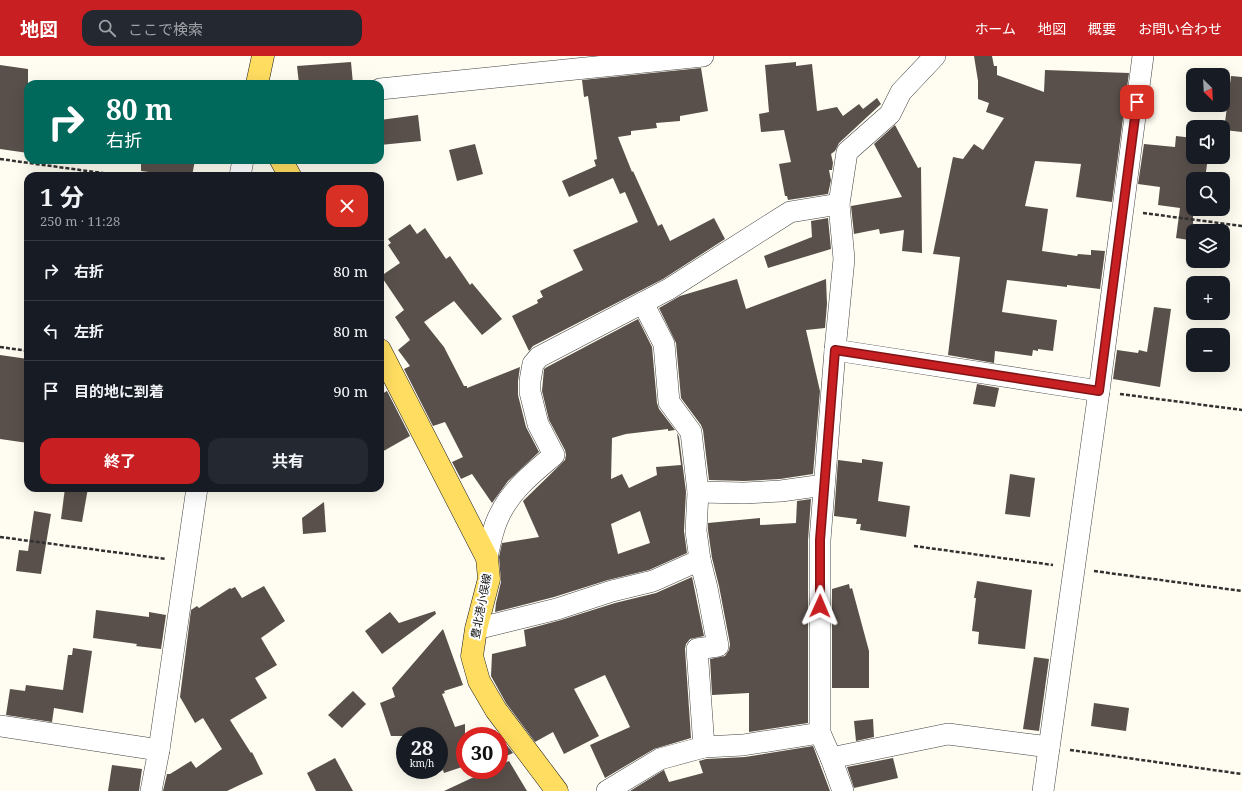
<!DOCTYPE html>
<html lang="ja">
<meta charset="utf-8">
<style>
body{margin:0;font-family:"Noto Serif","Noto Sans JP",serif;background:#242831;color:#f1f3f6;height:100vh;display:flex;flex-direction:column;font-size:15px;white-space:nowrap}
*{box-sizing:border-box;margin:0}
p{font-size:13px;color:#9ea1a6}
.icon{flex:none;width:22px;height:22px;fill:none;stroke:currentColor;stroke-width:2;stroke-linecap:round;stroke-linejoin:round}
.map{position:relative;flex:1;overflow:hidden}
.sheet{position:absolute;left:24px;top:116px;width:360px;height:320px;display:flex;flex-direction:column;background:#171b24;border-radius:12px;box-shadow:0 4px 16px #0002}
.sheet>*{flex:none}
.banner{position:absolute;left:24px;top:24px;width:360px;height:84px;border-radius:12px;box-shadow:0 4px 16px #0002;background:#00695c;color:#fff;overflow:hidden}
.needle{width:26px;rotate:156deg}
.tools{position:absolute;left:1186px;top:12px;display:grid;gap:8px}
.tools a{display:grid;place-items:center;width:44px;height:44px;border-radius:8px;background:#171b24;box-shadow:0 4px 16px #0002;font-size:20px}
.speed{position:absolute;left:396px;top:671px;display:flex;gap:8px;font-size:20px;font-weight:700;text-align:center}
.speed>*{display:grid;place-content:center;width:52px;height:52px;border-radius:50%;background:#171b24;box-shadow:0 4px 16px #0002;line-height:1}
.speed small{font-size:10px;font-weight:400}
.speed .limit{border:6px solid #d22;background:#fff;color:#111}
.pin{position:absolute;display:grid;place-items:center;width:34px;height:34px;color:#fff;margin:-17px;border-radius:8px;box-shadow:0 2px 6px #0006}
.me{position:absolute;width:44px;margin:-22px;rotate:1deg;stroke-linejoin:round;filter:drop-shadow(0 0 3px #0008)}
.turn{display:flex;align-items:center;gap:14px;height:84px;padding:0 16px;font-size:18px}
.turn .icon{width:52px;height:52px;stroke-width:2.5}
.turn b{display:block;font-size:28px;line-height:34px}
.round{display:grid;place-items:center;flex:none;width:42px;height:42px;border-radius:12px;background:#242831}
.overview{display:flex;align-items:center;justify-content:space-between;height:68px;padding:0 16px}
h1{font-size:24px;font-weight:700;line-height:30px}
.primary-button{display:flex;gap:8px;margin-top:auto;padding:8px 16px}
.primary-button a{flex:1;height:46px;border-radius:12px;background:#c81f22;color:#fff;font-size:16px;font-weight:700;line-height:46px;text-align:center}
.primary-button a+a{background:#242831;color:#f1f3f6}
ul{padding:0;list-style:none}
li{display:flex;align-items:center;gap:12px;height:60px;padding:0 16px;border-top:1px solid #363941}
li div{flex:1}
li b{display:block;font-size:15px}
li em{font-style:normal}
header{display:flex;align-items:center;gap:24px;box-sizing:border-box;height:56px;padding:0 20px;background:#c81f22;color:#fff}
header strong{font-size:19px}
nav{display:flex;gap:22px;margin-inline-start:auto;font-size:14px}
.search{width:280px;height:36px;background:#242831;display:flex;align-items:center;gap:10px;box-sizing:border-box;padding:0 14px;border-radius:12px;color:#9ea1a6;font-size:15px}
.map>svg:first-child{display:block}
</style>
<header>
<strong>地図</strong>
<div class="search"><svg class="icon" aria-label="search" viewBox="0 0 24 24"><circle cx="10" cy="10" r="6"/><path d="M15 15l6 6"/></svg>ここで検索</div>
<nav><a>ホーム</a><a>地図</a><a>概要</a><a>お問い合わせ</a></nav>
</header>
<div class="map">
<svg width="1242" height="735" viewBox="0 0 1242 735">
<rect width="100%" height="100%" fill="#fffdf1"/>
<g fill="#59504b" fill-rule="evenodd">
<polygon points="974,0 992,0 994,10 997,10 997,19 1044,36 1045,14 1129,17 1112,146 1076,141 1081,108 1035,105 1025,150 1048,153 1042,195 1077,200 1078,198 1091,199 1091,194 1105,195 1100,233 1067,229 1067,231 1007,224 1002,256 1057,264 1053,295 1038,293 1038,295 1033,294 1032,300 995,295 994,307 948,299 960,201 933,198 953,101 963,103 974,88 983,94 1004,62 986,56 989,47 978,43 978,25"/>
<polygon points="351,6 353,28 299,28 297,10"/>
<polygon points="796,6 796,10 812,8 817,55 837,51 843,60 859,48 863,53 877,42 881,48 839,87 835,95 831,98 833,107 832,114 829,114 831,124 828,138 788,144 787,140 785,140 779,108 791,106 784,74 761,76 759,58 769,56 765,9"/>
<polygon points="0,9 28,13 28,97 0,93"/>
<polygon points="701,12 708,55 680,60 680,65 656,67 657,72 631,75 631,79 618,81 632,116 633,115 658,170 662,168 670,185 714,162 725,183 663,223 533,290 529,295 512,260 538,247 537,244 543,241 540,235 583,214 573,194 638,166 625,136 620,138 613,122 569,141 562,125 596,110 594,104 597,103 588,40 584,41 582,24"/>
<polygon points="1231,20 1242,21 1242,76 1224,74"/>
<polygon points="418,59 421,85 380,89 380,64"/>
<polygon points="895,69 918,112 921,111 922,197 902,195 904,174 880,178 879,173 854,178 851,150 902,141 874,88"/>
<polygon points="1176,80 1193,82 1193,101 1208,101 1205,123 1193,123 1193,169 1218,173 1218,175 1193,175 1193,204 1187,203 1189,184 1176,182 1180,152 1158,149 1160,131 1138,128 1144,88 1175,91"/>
<polygon points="475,88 483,118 457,125 449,94"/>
<polygon points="141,104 195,104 192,120 181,120 141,115"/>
<polygon points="828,162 831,193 768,212 764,200 812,181 811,165"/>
<polygon points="410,168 417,178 425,172 446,203 450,200 470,229 472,227 502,263 482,279 454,245 424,266 444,291 464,330 467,330 467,332 520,311 518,325 518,339 526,371 539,396 508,425 492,447 472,418 461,423 452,406 463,401 445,366 433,370 404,313 410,310 398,294 410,284 395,261 404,254 381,220 400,207 388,189 391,187 388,183"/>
<polygon points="737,223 746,253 826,223 827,248 825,272 806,274 820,335 813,418 780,423 744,425 709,424 703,374 701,369 681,342 676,287 659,252 680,240"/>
<polygon points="1154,251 1171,253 1160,331 1113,323 1117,294 1138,297 1139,294 1147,296"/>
<path d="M 638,263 L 652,291 L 657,347 L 659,353 L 675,374 L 668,375 L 668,373 L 626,378 L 612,382 L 611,423 L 622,418 L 629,432 L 657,419 L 656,411 L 681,409 L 677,377 L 679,381 L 686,436 L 684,475 L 687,497 L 649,514 L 608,524 L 554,541 L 495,556 L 496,547 L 501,526 L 499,501 L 502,487 L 539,481 L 523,445 L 565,404 L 566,399 L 565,394 L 549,364 L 542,335 L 544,313 L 547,311 ZM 640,455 L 650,487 L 618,498 L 611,468 Z"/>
<polygon points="0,299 28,303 28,387 0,383"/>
<polygon points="977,328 999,332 995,351 973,348"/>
<polygon points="387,335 410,380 380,397 380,339"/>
<polygon points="862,403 883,406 878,445 910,450 906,481 860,474 861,468 856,468 857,463 834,460 838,404 862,407"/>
<polygon points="1010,418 1035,422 1030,461 1005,458"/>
<polygon points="65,432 88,432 82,466 61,463"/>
<polygon points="811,443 808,484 808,667 749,676 749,637 712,639 710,603 725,600 729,594 730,588 719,530 712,502 708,474 708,467 760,462 760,469 796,467 797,445"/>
<polygon points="324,446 326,476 303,478 302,462"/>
<polygon points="34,455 51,458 41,518 16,515 19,494 28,495"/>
<polygon points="692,521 704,580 690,583 686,588 685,593 691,682 654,693 605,722 590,689 630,671 605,619 574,633 599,680 564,698 553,676 535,686 506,647 491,620 492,598 526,590 524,574 561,564 615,547 656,537"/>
<polygon points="977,525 1032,534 1025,593 978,588 979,576 972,575 976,542 974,542"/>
<polygon points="849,528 850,533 852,532 869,595 869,632 832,632 832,533"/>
<polygon points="264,530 285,565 261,582 277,609 255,622 267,642 230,664 251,697 252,696 263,718 227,735 163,735 167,718 170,718 191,705 196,712 222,693 203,662 195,667 180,641 191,554 197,550 199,552 230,532 231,533 235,531 242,542"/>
<polygon points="96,554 149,561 149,556 166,559 161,593 136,590 137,588 93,582"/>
<polygon points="435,555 436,558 382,598 365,575 390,556 399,567"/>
<polygon points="443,573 463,629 444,635 445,637 442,638 455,671 465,668 465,710 444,717 443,714 439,716 439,680 391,680 380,647 395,641 392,632"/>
<polygon points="73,592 92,595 83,657 54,652 52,666 6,659 10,633 25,635 26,629 63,634 68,599 72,599"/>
<polygon points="1034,601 1049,603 1039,675 1023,673"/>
<polygon points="353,635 366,648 342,672 328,659"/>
<polygon points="1094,647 1129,652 1126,675 1091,670"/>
<polygon points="873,663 874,681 856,685 854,665"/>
<polygon points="495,674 513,697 502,702 499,694 499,680 493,680 490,675"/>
<polygon points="813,690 830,735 630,735 664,714 669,726 703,717 699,705 706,703 745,701"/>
<polygon points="335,702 353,735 316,735 307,717"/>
<polygon points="893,702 898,722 854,732 847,711"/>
<polygon points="509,705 527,735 444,735 489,714 499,714 499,709"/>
<polygon points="112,709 142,713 139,735 108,735"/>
</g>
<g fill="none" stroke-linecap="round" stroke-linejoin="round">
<defs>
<g id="minor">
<polyline points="380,33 703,0"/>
<polyline points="240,120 243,104"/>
<polyline points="643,247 664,288 669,346 691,376 698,436 696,475 700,504 707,532 718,590 697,593 704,691"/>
<polyline points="835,294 1099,335"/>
<polyline points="698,436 744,437 781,435 824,429"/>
<path d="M 487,502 C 490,487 493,471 500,458 C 512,433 534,416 554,399 L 538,368 L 530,336 L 530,325 L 533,308 L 539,301 L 669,233 L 790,156 L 839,148"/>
<polyline points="476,573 557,553 612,535 653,525 700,504"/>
<polyline points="0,670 159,694"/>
<polyline points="831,702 948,678 1049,691"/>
<polyline points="151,735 159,694 197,432"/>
<polyline points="607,735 660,703 704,691 743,689 820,677"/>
<polyline points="843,735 831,702 820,677 820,484 835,294 844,203 839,148 847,96 890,58 901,36 935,0"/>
<polyline points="1043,735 1099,335 1143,0"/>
</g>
<g id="major">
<polyline points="257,28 263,0"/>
<polyline points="281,104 290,120"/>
<polyline points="380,294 487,502 489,523 476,573 472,600 479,625 496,654 557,735"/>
</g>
</defs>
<use href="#minor" stroke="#424242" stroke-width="22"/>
<use href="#major" stroke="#202020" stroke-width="23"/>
<g stroke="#313131" stroke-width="2.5" stroke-dasharray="4 2" stroke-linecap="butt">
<polyline points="0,103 124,120"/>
<polyline points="1143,157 1242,170"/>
<polyline points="0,291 28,295"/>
<polyline points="1120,338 1242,354"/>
<polyline points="0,481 166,503"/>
<polyline points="914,490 1053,509"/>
<polyline points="1094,515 1242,535"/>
<polyline points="1070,694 1242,718"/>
</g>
<use href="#minor" stroke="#fff" stroke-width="21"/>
<use href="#major" stroke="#ffdd61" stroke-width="22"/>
</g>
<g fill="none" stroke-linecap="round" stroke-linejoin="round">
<defs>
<polyline id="route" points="820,550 820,484 835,294 1099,335 1137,46"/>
</defs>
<use href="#route" stroke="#821416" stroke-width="10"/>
<use href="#route" stroke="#c81f22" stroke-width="7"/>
</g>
<g text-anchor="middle" stroke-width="4" stroke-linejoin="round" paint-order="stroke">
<g font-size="11" fill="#0f0f0f" stroke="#fff">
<text transform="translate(481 550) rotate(-79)" y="4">豊北港小俣線</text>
</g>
</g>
</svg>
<div class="tools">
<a><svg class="needle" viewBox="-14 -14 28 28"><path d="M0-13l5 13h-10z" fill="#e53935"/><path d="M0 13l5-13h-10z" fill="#9ea1a6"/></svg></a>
<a><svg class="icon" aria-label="sound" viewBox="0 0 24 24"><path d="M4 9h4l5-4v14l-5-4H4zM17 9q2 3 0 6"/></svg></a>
<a><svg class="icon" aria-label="search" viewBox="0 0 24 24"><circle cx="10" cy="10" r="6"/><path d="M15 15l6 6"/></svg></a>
<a><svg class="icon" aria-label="layers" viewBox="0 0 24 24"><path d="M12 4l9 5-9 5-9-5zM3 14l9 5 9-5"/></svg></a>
<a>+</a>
<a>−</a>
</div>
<div class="speed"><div>28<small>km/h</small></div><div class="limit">30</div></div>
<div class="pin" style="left:1137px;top:46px;background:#d93025"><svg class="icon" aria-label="arrive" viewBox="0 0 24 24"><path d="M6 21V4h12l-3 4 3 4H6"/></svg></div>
<svg class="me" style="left:820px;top:550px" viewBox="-20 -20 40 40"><path d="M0-17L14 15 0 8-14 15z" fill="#c81f22" stroke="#fff" stroke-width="4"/></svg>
<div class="banner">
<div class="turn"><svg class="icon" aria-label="right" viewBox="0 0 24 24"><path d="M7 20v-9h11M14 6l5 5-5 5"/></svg><div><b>80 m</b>右折</div></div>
</div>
<section class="sheet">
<div class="overview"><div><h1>1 分</h1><p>250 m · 11:28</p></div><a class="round" style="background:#d93025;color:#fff"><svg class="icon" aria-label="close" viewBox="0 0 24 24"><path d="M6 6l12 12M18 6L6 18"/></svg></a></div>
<ul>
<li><svg class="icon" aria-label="right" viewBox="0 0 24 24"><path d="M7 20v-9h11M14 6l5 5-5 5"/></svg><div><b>右折</b></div><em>80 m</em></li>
<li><svg class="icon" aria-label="left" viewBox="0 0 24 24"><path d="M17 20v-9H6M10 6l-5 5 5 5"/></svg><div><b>左折</b></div><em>80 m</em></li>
<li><svg class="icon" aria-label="arrive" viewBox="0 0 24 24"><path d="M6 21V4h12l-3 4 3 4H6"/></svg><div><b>目的地に到着</b></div><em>90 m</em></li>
</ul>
<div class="primary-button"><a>終了</a><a>共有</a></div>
</section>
</div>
